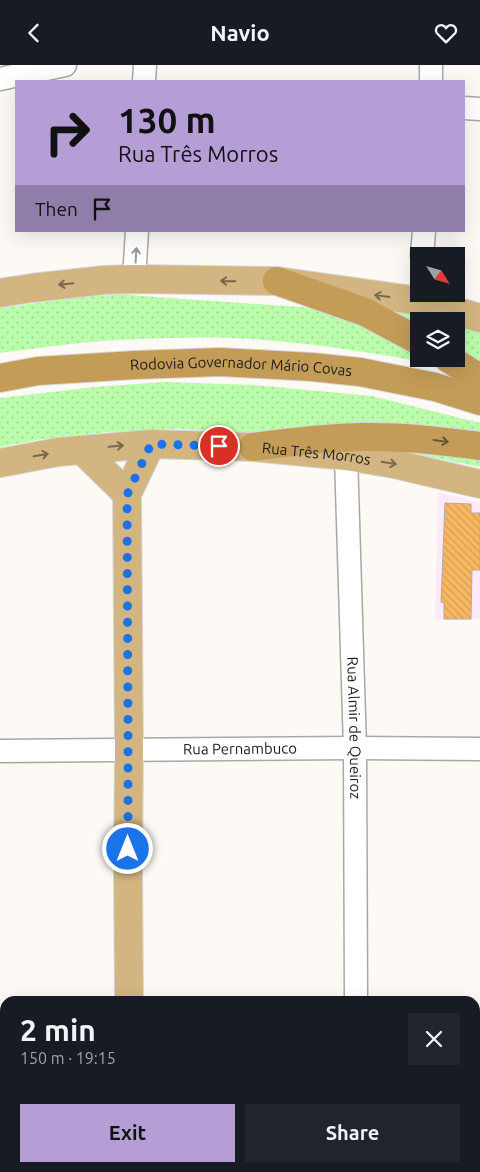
<!DOCTYPE html>
<meta charset="utf-8">
<style>
body{margin:0;font-family:Ubuntu,sans-serif;background:#20242c;color:#f1f3f6;height:100vh;display:flex;flex-direction:column;font-size:19px;white-space:nowrap}
*{box-sizing:border-box;margin:0}
p{font-size:16px;color:#9ea1a6}
.icon{flex:none;width:28px;height:28px;fill:none;stroke:currentColor;stroke-width:2;stroke-linecap:round;stroke-linejoin:round}
.map{position:relative;flex:1;overflow:hidden}
.details{position:absolute;left:0px;top:931px;width:480px;height:176px;display:flex;flex-direction:column;background:#171b24;border-radius:15px 15px 0 0;box-shadow:0 5px 20px #0002}
.details>*{flex:none}
.guide{position:absolute;left:15px;top:15px;width:450px;height:152px;border-radius:0px;box-shadow:0 5px 20px #0002;background:#b49ed5;color:#111;overflow:hidden}
.needle{width:32px;rotate:127deg}
.tools{position:absolute;left:410px;top:182px;display:grid;gap:10px}
.tools a{display:grid;place-items:center;width:55px;height:55px;border-radius:0px;background:#171b24;box-shadow:0 5px 20px #0002;font-size:25px}
.pin{position:absolute;display:grid;place-items:center;width:42px;height:42px;color:#fff;margin:-21px;border:2px solid #fff;border-radius:50%;box-shadow:0 1px 5px #0007}
.me{position:absolute;width:55px;margin:-28px;rotate:0deg;stroke-linejoin:round;filter:drop-shadow(0 0 4px #0008)}
.turn{display:flex;align-items:center;gap:18px;height:105px;padding:0 20px;font-size:22px}
.turn .icon{width:65px;height:65px;stroke-width:2.5}
.turn b{display:block;font-size:35px;line-height:42px}
.then{display:flex;align-items:center;height:48px;padding:0 20px;background:#0003;gap:10px;font-size:19px}
.round{display:grid;place-items:center;flex:none;width:52px;height:52px;border-radius:0px;background:#20242c}
.summary{display:flex;align-items:center;justify-content:space-between;height:85px;padding:0 20px}
h1{font-size:30px;font-weight:700;line-height:38px}
.button{display:flex;gap:10px;margin-top:auto;padding:10px 20px}
.button a{flex:1;height:58px;border-radius:0px;background:#b49ed5;color:#111;font-size:20px;font-weight:700;line-height:58px;text-align:center}
.button a+a{background:#20242c;color:#f1f3f6}
header{display:flex;justify-content:space-between;align-items:center;height:65px;padding:0 20px;background:#171b24;font-size:22px;font-weight:700}
.map>svg:first-child{display:block}
</style>
<header><svg class="icon" aria-label="back" viewBox="0 0 24 24"><path d="M15 5l-7 7 7 7"/></svg>Navio<svg class="icon" aria-label="heart" viewBox="0 0 24 24"><path d="M12 20l-8-8c-3-5 5-10 8-4 3-6 11-1 8 4z"/></svg></header>
<div class="map">
<svg width="480" height="1107" viewBox="0 0 480 1107">
<defs>
<pattern id="grass-dots" width="8" height="8" patternUnits="userSpaceOnUse" patternTransform="scale(1.25)"><rect width="8" height="8" fill="#bafdab"/><path d="M2 2h.1M6 6h.1" fill="none" stroke="#9fd893" stroke-width="1.8" stroke-linecap="round"/></pattern>
<pattern id="building-back-hatch" width="6" height="6" patternUnits="userSpaceOnUse" patternTransform="scale(1.25)"><rect width="6" height="6" fill="#f8b761"/><path d="M-1 5l2 2M0 0l6 6M5-1l2 2" fill="none" stroke="#d49d54"/></pattern>
</defs>
<rect width="100%" height="100%" fill="#fdf9f5"/>
<polygon fill="#fde9f8" points="438,427 480,438 480,554 435,555"/>
<g fill="url(#grass-dots)">
<path d="M 124,229 L 141,231 L 301,242 L 344,248 L 419,285 L 419,294 L 434,294 L 446,301 C 375,288 304,276 231,273 C 193,272 155,273 117,275 C 78,277 39,283 0,288 L 0,243 L 81,232 Z"/>
<polygon points="388,244 438,253 450,256 419,256 419,262"/>
<polygon points="456,258 480,265 480,299 456,284"/>
<polygon points="164,317 255,320 372,331 480,358 480,369 425,360 376,360 266,368 177,364 109,367 43,374 0,382 0,333 95,322"/>
<polygon points="380,382 480,388 480,402"/>
</g>
<polygon fill="url(#building-back-hatch)" stroke="#adaaa6" points="445,438 471,439 471,448 480,448 480,505 472,505 471,554 444,554 444,538 441,537"/>
<g fill="none" stroke-linecap="round" stroke-linejoin="round">
<defs>
<g id="minor">
<polyline points="0,14 65,0"/>
<polyline points="144,16 145,0"/>
<polyline points="431,16 431,0"/>
<polyline points="464,43 480,44"/>
<polyline points="422,191 424,166"/>
<polyline points="134,214 137,166"/>
<path id="s1" d="M 346,391 L 355,683 L 356,936"/>
<path id="s2" d="M 0,686 L 355,683 L 480,684"/>
<polyline points="0,1015 5,1024"/>
</g>
<g id="primary">
<polyline points="0,228 32,223 104,215 134,214 277,216 420,236 480,253"/>
<polyline points="82,385 127,429"/>
<path id="s3" d="M 0,398 L 58,387 L 151,379 L 253,382 L 346,391 L 394,399 L 480,419"/>
<polyline points="129,936 128,803 129,685 127,429 151,379"/>
<polyline points="128,1102 129,1107"/>
<polyline points="159,1102 161,1107"/>
</g>
<g id="trunk">
<polyline points="277,216 365,247 419,276"/>
<polyline points="449,294 480,313"/>
<path id="s4" d="M 0,313 L 38,306 L 135,300 L 220,297 L 312,302 L 360,307 L 435,322 L 480,336"/>
<path d="M 253,382 C 289,377 325,373 361,372 C 401,371 440,376 480,381"/>
</g>
</defs>
<use href="#minor" stroke="#aba8a4" stroke-width="25"/>
<use href="#primary" stroke="#d6d6d6" stroke-width="30"/>
<use href="#trunk" stroke="#d6d6d6" stroke-width="30"/>
<use href="#minor" stroke="#fff" stroke-width="22"/>
<use href="#primary" stroke="#d2b581" stroke-width="28"/>
<use href="#trunk" stroke="#c39c57" stroke-width="28"/>
</g>
<defs><path id="oneway-shaft" d="M-6 0H5M1.5-3L5.5 0L1.5 3" fill="none" stroke-width="1.6" stroke-linecap="round" stroke-linejoin="round" transform="scale(1.25)"/></defs>
<use stroke="#999998" href="#oneway-shaft" transform="translate(136 190) rotate(-87)"/>
<g stroke="#78684e">
<use href="#oneway-shaft" transform="translate(228 216) rotate(-179)"/>
<use href="#oneway-shaft" transform="translate(66 219) rotate(174)"/>
<use href="#oneway-shaft" transform="translate(382 231) rotate(-172)"/>
<use href="#oneway-shaft" transform="translate(116 381) rotate(-5)"/>
<use href="#oneway-shaft" transform="translate(41 390) rotate(-10)"/>
<use href="#oneway-shaft" transform="translate(389 398) rotate(10)"/>
</g>
<use stroke="#685636" href="#oneway-shaft" transform="translate(441 376) rotate(8)"/>
<g fill="none" stroke-linecap="round" stroke-linejoin="round">
<polyline stroke="#1a73e8" stroke-width="9" stroke-dasharray="0 16.2" points="128,784 128,665 127,430 151,379 219,381"/>
</g>
<g text-anchor="middle" stroke-width="5" stroke-linejoin="round" paint-order="stroke">
<g font-size="15" fill="#1d1c1b" stroke="#fdf9f5">
<text dy="5" stroke="none"><textPath href="#s4" startOffset="242">Rodovia Governador Mário Covas</textPath></text>
<text dy="5" stroke="none"><textPath href="#s3" startOffset="318">Rua Três Morros</textPath></text>
<text dy="5" stroke="none"><textPath href="#s1" startOffset="272">Rua Almir de Queiroz</textPath></text>
<text dy="5" stroke="none"><textPath href="#s2" startOffset="240">Rua Pernambuco</textPath></text>
</g>
</g>
</svg>
<div class="tools">
<a><svg class="needle" viewBox="-14 -14 28 28"><path d="M0-13l5 13h-10z" fill="#e53935"/><path d="M0 13l5-13h-10z" fill="#9ea1a6"/></svg></a>
<a><svg class="icon" aria-label="layers" viewBox="0 0 24 24"><path d="M12 4l9 5-9 5-9-5zM3 14l9 5 9-5"/></svg></a>
</div>
<div class="pin" style="left:219px;top:381px;background:#d93025"><svg class="icon" aria-label="arrive" viewBox="0 0 24 24"><path d="M6 21V4h12l-3 4 3 4H6"/></svg></div>
<svg class="me" style="left:128px;top:784px" viewBox="-20 -20 40 40"><circle r="17" fill="#1a73e8" stroke="#fff" stroke-width="3"/><path d="M0-11L8 9 0 5-8 9z" fill="#fff"/></svg>
<div class="guide">
<div class="turn"><svg class="icon" aria-label="right" viewBox="0 0 24 24"><path d="M7 20v-9h11M14 6l5 5-5 5"/></svg><div><b>130 m</b>Rua Três Morros</div></div>
<div class="then">Then<svg class="icon" aria-label="arrive" viewBox="0 0 24 24"><path d="M6 21V4h12l-3 4 3 4H6"/></svg></div>
</div>
<section class="details">
<div class="summary"><div><h1>2 min</h1><p>150 m · 19:15</p></div><a class="round"><svg class="icon" aria-label="close" viewBox="0 0 24 24"><path d="M6 6l12 12M18 6L6 18"/></svg></a></div>
<div class="button"><a>Exit</a><a>Share</a></div>
</section>
</div>
